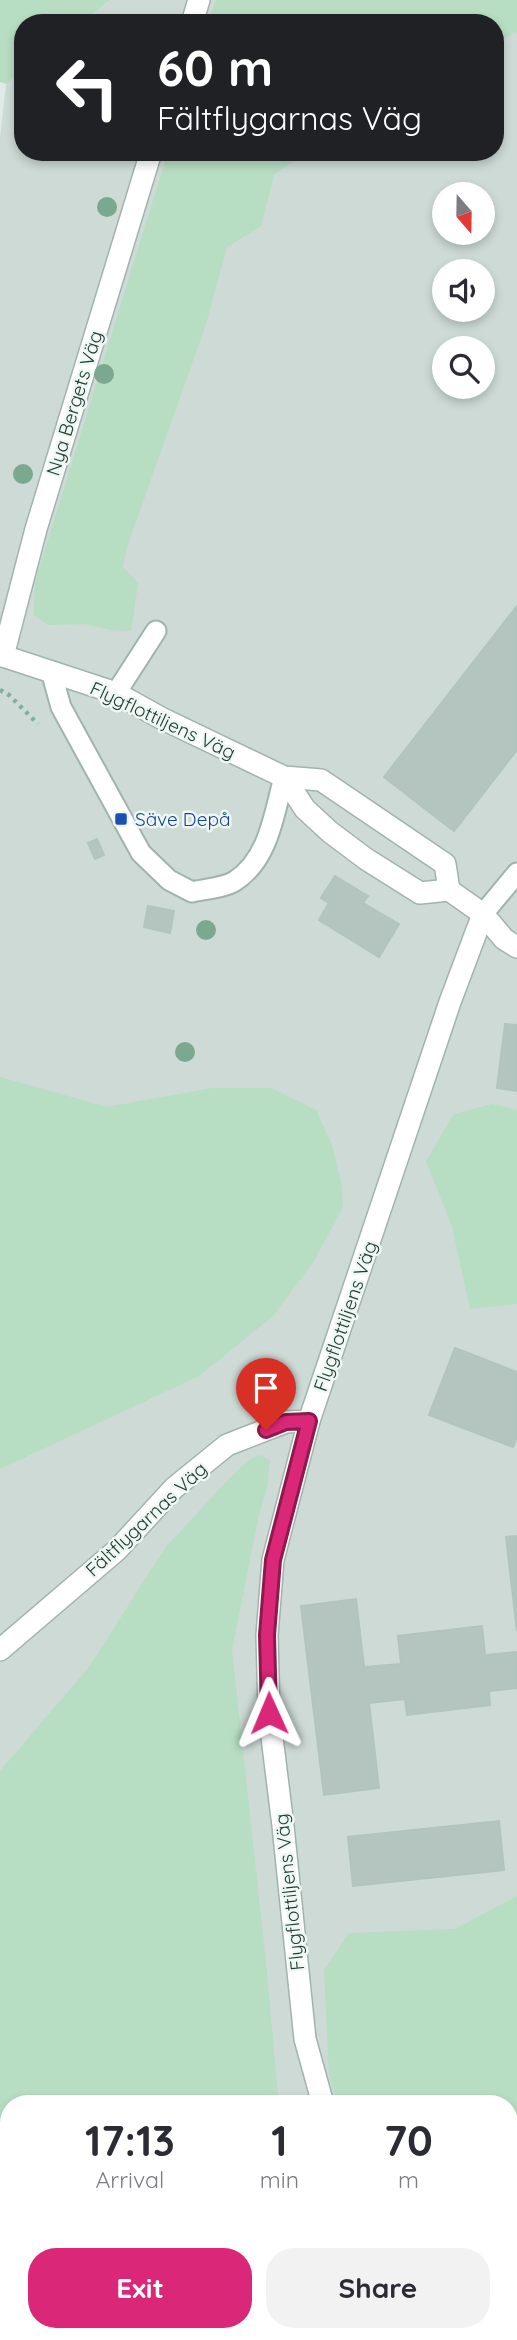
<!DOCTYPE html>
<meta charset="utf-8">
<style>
body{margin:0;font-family:Quicksand,sans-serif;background:#f2f2f3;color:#2b2b33;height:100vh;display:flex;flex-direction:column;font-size:26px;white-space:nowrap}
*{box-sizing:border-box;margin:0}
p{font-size:23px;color:#7c7c81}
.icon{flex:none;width:38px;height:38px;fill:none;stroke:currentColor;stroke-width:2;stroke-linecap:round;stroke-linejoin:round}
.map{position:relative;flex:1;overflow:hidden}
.details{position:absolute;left:0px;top:2095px;width:518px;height:247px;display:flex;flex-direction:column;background:#fff;border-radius:28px 28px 0 0;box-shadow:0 4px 10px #0003}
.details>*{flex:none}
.banner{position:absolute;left:14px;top:14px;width:490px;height:147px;border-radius:28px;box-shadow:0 4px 10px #0003;background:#202124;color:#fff;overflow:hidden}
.needle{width:46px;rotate:160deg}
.fabs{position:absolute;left:432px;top:182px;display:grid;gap:14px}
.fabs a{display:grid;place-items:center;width:63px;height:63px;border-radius:50%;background:#fff;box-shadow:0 4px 10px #0003;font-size:35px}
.pin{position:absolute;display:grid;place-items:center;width:60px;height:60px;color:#fff;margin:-72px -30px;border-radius:50% 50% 50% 0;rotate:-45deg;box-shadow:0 0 7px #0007}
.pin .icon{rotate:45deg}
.me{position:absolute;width:77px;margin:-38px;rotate:359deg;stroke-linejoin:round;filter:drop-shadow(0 0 5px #0008)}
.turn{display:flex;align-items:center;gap:24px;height:147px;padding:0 28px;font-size:32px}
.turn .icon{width:91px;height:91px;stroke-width:2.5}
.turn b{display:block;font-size:49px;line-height:60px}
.eta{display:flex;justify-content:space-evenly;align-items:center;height:119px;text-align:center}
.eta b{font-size:42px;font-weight:700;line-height:49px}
.cta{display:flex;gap:14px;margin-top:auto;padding:14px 28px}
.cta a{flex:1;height:80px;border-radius:28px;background:#db2777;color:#fff;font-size:28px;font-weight:700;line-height:80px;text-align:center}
.cta a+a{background:#f2f2f3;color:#2b2b33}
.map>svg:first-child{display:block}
</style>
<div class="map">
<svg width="517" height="2340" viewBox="0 0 517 2340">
<rect width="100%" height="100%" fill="#dfebe6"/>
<path fill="#cddad5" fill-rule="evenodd" d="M 110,0 L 517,0 L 517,2340 L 0,2340 L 0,138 L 6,84 L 23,70 L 23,152 L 495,152 L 495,23 L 81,23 ZM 444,194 L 483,194 L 483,233 L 444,233 ZM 444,271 L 483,271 L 483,310 L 444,310 ZM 444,348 L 483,348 L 483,387 L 444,387 ZM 9,2104 L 509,2104 L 509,2333 L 9,2333 Z"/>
<g fill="#b7ddc2">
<polygon points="0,0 110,0 81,23 23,23 23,70 6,84 0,82"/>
<polygon points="216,0 517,0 517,32 495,43 495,23 208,23"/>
<polygon points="168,152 295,152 296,159 274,175 261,226 227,247 206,324 127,547 123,567 138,583 131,631 111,630 85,624 48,625 34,615 35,582"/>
<polygon points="0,1077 107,1107 212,1088 271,1088 316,1110 332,1145 342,1186 343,1207 314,1261 273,1316 199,1376 0,1469"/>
<polygon points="492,1104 517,1110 517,1304 470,1309 452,1226 426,1161 454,1114"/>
<polygon points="259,1455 270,1460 267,1487 259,1514 232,1650 266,1962 278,2095 281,2103 9,2104 9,2333 509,2333 509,2270 517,2273 517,2340 0,2340 0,1771 89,1667 165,1548 226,1482 249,1460"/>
<polygon points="517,1896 517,2183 509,2183 509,2104 338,2103 329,2076 324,1970 349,1933 455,1929"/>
</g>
<g fill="#b4c5bf" stroke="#b1c4bd" stroke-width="2">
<polygon points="517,606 517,750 454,831 384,777"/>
<polygon points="97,839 104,855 95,859 88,843"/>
<polygon points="335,876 368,896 363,903 399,924 379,957 319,920 329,903 321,898"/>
<polygon points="148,906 174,911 170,933 144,927"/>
<polygon points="505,1024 517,1025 517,1091 497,1088"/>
<polygon points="455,1348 517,1372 517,1437 513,1447 429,1415"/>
<polygon points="517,1536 517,1631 506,1537"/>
<polygon points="356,1599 364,1667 401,1664 398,1636 482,1626 485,1655 517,1652 517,1688 489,1691 490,1705 407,1715 405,1699 369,1703 379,1788 324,1795 301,1606"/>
<polygon points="499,1821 504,1870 353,1886 348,1837"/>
</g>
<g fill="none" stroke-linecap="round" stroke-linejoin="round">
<defs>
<g id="service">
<path d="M 51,671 L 61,707 L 141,853 L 169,880 L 192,892 C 205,889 224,888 235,881 C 269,859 274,814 284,777"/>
<polyline points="116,693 156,631"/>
<polyline points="483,914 517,873"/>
</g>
<g id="minor">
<polyline points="192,23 199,0"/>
<polyline points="0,655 116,693 161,718 284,777 321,780 445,864 449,890"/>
<polyline points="3,656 36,529 151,152"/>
<polyline points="284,777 305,809 330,832 366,859 420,893 449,890 483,914 504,939 517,947"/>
<polyline points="0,1650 117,1550 174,1488 227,1445 286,1422 309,1421"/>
<polyline points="323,2104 305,2039 283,1826 269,1713 267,1635 273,1560 309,1421 450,1002 483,914"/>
<polyline points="509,2209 517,2210"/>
</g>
</defs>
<use href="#service" stroke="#a2b3ad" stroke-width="23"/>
<use href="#minor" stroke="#a2b3ad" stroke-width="24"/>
<polyline stroke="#7eafa2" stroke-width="4.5" stroke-dasharray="3.5 5" stroke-linecap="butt" points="0,690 9,695 38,724"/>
<use href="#service" stroke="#fff" stroke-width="19"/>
<use href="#minor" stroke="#fff" stroke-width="21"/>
</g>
<g fill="#7ba98f">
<circle cx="107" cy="207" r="10"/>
<circle cx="104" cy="374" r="10"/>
<circle cx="23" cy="474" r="10"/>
<circle cx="206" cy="930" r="10"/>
<circle cx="185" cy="1052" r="10"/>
</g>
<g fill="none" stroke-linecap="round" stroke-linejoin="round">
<defs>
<polyline id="route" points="266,1430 286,1422 309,1421 273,1560 267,1635 269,1713"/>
</defs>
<use href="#route" stroke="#8e194d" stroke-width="18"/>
<use href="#route" stroke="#db2777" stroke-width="12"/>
</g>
<rect fill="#1a4fb4" stroke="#eff7f3" stroke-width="2.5" x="114" y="812" width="14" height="14" rx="3.5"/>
<g text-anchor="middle" stroke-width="5" stroke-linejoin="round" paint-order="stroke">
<g font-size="19" fill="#203b34" stroke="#eff7f3">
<text transform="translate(74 403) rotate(-73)" y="7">Nya Bergets Väg</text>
<text transform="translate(163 720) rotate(25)" y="7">Flygflottiljens Väg</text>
<text transform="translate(345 1316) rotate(-71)" y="7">Flygflottiljens Väg</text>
<text transform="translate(146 1519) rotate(-43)" y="7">Fältflygarnas Väg</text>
<text transform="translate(289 1892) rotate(-96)" y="7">Flygflottiljens Väg</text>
</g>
<g font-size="19" fill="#164399" stroke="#eff7f3" text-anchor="start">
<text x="135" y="826">Säve Depå</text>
</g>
</g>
</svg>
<div class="fabs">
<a><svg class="needle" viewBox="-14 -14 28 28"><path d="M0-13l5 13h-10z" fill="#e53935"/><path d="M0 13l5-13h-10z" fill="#7c7c81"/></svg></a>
<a><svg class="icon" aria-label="sound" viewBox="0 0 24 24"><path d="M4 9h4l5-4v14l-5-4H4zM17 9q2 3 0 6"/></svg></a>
<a><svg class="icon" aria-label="search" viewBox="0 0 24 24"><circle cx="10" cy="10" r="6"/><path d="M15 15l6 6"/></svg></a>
</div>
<div class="pin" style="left:266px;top:1430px;background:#d93025"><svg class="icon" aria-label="arrive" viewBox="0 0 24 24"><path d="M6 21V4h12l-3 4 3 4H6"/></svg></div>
<svg class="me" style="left:269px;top:1713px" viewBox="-20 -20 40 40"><path d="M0-17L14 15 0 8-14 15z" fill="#db2777" stroke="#fff" stroke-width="4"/></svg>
<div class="banner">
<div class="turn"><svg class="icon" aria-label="left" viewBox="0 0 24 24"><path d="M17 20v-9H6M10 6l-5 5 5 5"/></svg><div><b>60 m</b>Fältflygarnas Väg</div></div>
</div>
<section class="details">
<div class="eta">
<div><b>17:13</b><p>Arrival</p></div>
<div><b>1</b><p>min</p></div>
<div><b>70</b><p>m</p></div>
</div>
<div class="cta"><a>Exit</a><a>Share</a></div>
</section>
</div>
